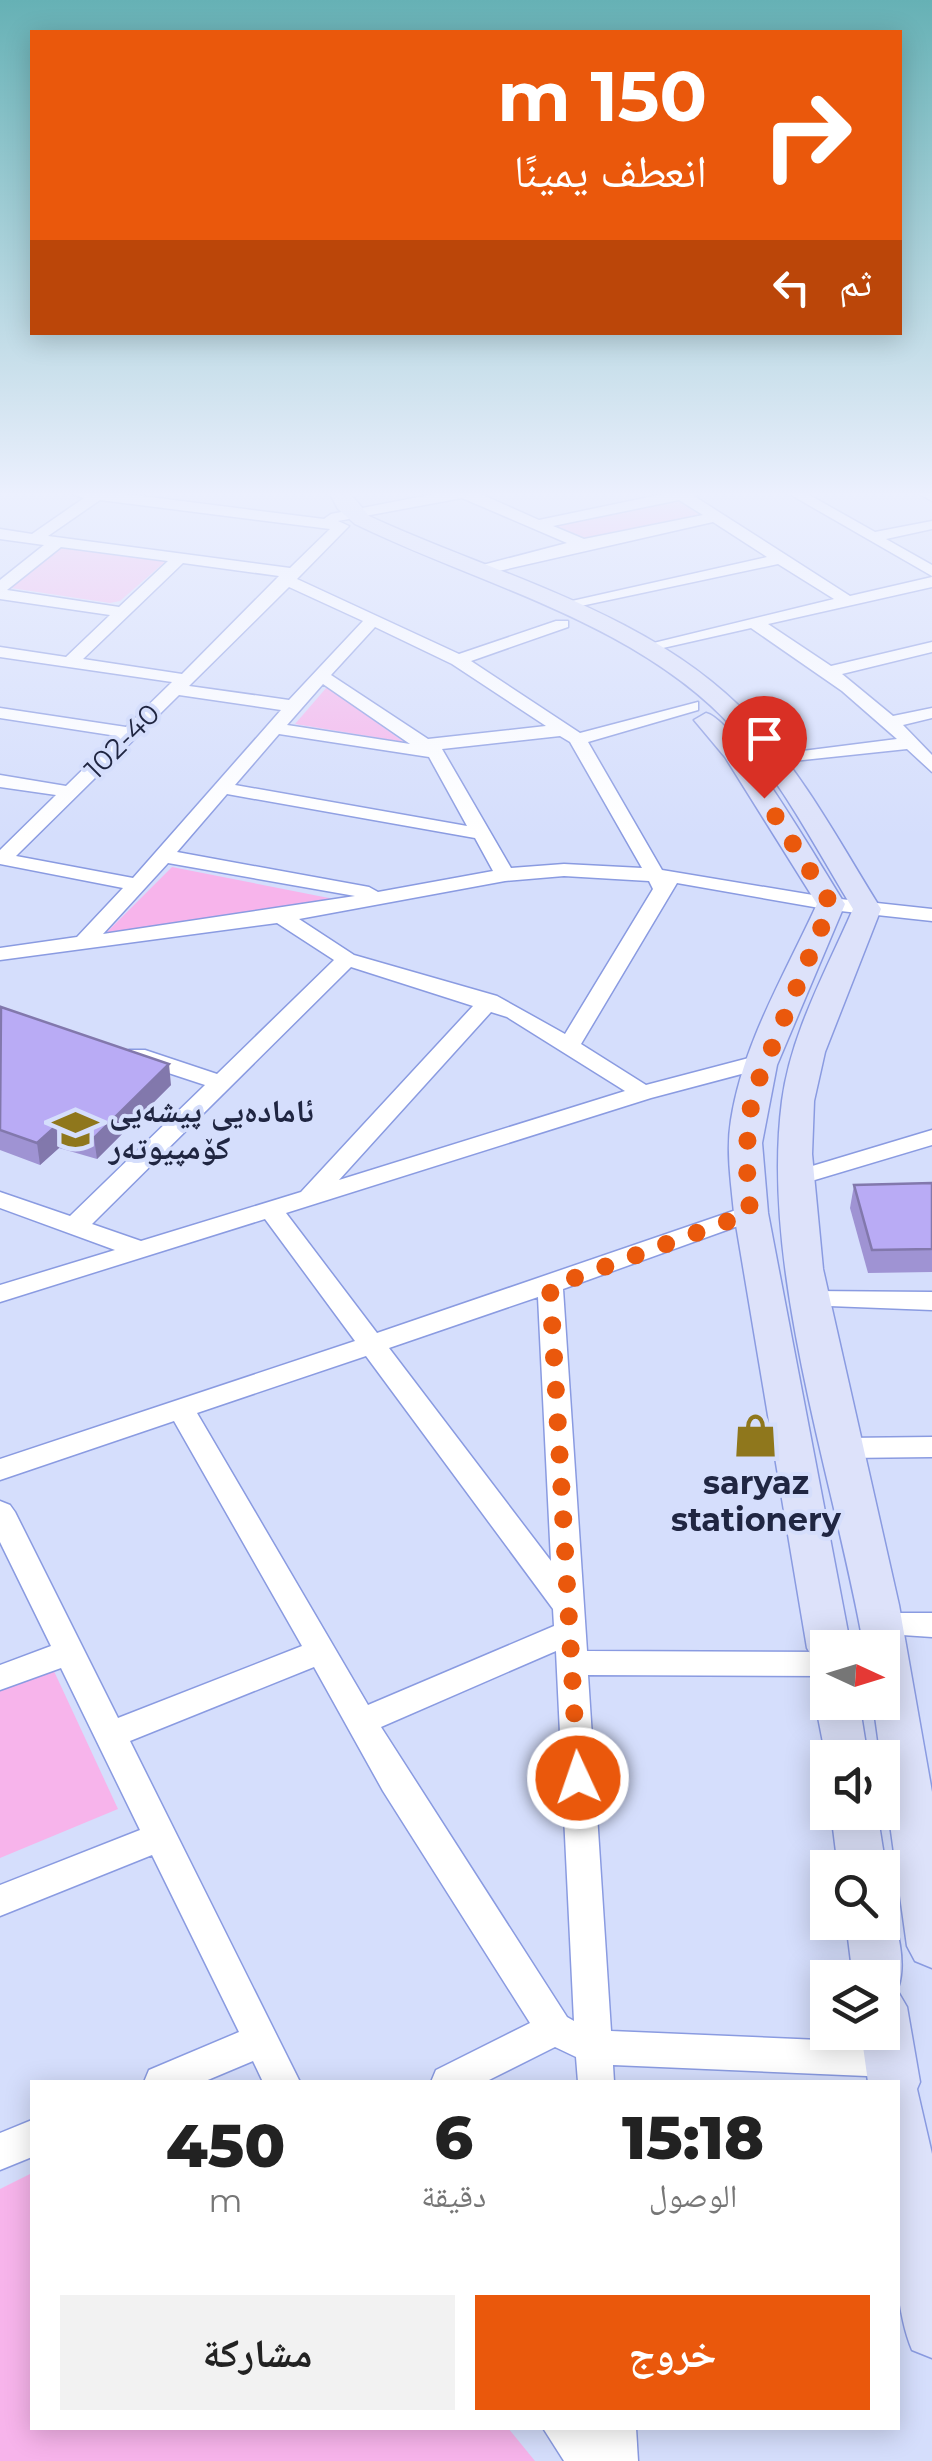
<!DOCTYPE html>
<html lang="ar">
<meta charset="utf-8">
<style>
body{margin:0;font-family:Montserrat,"Noto Naskh Arabic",sans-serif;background:#f2f2f2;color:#222;direction:rtl;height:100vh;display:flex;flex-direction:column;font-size:38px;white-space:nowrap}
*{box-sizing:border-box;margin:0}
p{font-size:32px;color:#767676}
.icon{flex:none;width:55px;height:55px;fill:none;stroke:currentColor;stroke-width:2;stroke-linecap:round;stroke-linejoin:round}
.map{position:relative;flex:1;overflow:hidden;direction:ltr}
.panel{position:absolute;left:30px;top:2080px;width:870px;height:350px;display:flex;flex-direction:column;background:#fff;border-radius:0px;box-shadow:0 5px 25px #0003;direction:rtl}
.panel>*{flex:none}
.banner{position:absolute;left:30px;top:30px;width:872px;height:305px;border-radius:0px;box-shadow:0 5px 25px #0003;direction:rtl;background:#ea580c;color:#fff;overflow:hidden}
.needle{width:65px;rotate:94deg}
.tools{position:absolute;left:810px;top:1630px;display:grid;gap:20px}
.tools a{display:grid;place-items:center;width:90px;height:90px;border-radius:0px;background:#fff;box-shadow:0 5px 25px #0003;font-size:50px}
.pin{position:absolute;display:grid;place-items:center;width:85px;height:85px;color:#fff;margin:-102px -42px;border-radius:50% 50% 50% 0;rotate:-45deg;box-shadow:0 0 10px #0007}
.pin .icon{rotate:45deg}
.me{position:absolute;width:110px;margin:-55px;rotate:357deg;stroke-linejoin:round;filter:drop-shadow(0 0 8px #0008)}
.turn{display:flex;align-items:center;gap:35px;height:210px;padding:0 30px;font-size:45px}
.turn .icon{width:130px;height:130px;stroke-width:2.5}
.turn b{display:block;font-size:70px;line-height:85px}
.then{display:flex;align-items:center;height:95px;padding:0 30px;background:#0003;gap:20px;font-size:38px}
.eta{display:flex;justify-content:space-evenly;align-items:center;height:170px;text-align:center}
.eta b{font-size:60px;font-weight:800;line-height:70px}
.action{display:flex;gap:20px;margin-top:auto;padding:20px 30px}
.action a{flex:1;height:115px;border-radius:0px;background:#ea580c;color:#fff;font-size:40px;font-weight:800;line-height:115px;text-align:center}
.action a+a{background:#f2f2f2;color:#222}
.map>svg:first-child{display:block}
</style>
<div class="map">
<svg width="932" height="2461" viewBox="0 0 932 2461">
<rect width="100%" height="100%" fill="#d5defc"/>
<g fill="#f7b4eb">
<polygon points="677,500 700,515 586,538 556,526"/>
<polygon points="61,546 167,560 120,601 110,603 11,588"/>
<polygon points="327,687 404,742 295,724"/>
<polygon points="172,867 334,899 106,933"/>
<polygon points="53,1669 118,1809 0,1858 0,1690"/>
<polygon points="32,2173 32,2428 508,2428 535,2461 0,2461 0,2189"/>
</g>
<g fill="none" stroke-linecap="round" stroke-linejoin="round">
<defs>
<g id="street">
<path d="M 67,492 L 110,492 L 324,519 L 331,514 L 445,492 L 476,492 L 539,520 L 673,492 L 702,492 L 694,496 L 850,596 L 932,577 L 932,587 L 768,624 L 831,666 L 932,642 L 932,652 L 842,674 L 893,716 L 932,708 L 932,718 L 903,725 L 932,755 L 932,772 L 907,749 L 765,764 L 765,756 L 771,755 L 897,739 L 842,691 L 751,628 L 641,653 L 633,648 L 834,599 L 778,564 L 562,610 L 554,605 L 767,557 L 713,522 L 481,575 L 473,570 L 475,567 L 567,543 L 462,498 L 338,521 L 349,526 L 297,579 L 459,654 L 556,621 L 568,621 L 568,627 L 471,661 L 580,733 L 698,702 L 698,710 L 588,742 L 662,870 L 831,898 L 932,909 L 932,921 L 831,910 L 677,883 L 581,1044 L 646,1085 L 764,1054 L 775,1061 L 772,1066 L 651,1098 L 286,1213 L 377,1333 L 742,1208 L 760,1208 L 763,1213 L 760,1218 L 563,1289 L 587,1651 L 828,1652 L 828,1676 L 588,1675 L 611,2031 L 890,2043 L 903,2048 L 908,2060 L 903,2072 L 890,2077 L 613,2065 L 614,2082 L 578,2082 L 576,2057 L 555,2047 L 485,2082 L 431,2082 L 436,2070 L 530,2023 L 383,1791 L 314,1667 L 130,1741 L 300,2082 L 263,2082 L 253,2061 L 203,2082 L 144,2082 L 149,2070 L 239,2032 L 152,1855 L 0,1916 L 0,1885 L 140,1830 L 61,1668 L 0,1690 L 0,1665 L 51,1646 L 0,1542 L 0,1501 L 10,1505 L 15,1512 L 118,1718 L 302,1646 L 174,1421 L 0,1480 L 0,1459 L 355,1341 L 265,1219 L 0,1302 L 0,1285 L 115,1250 L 0,1208 L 0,1192 L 70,1216 L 205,1085 L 129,1060 L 126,1055 L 129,1050 L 145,1050 L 217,1074 L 334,960 L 277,923 L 0,960 L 0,948 L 77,937 L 123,888 L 0,864 L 0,850 L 56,795 L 0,787 L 0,775 L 66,786 L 117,736 L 0,718 L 0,708 L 126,727 L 172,682 L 0,657 L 0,647 L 66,657 L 110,615 L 0,599 L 0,580 L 44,545 L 0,539 L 0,529 L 32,534 L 84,498 ZM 100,500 L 330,529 L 290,568 L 48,536 ZM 679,500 L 703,515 L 584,539 L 553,526 ZM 61,547 L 168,561 L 119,607 L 7,590 ZM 183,563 L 279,576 L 182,674 L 83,659 ZM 289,587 L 363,621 L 289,700 L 189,686 ZM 375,627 L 452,664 L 546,726 L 428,739 L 331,675 ZM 323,684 L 410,744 L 287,725 ZM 179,695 L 281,710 L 133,878 L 16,856 ZM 279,734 L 429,757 L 467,826 L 235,785 ZM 560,736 L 570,742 L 642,868 L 564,864 L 511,868 L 442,749 ZM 227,794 L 475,838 L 493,871 L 378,892 L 369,887 L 177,852 ZM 168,863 L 355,896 L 103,934 ZM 564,876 L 649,881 L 653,889 L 565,1034 L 497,996 L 354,955 L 299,919 L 505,881 ZM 351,967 L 473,1006 L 301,1192 L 141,1241 L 92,1224 ZM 491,1012 L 507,1017 L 625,1091 L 339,1180 ZM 538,1297 L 551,1561 L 389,1348 ZM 366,1356 L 553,1609 L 554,1626 L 368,1705 L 197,1413 ZM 556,1651 L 574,2021 L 567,2017 L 381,1727 Z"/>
<polygon points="786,492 804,492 875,532 932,521 932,529 886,539 932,565 932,576"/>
<polygon points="916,492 932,492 932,501"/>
<polygon points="932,1130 932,1145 798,1185 786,1178 789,1173"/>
<polygon points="812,1291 932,1292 932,1310 803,1305 799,1299 803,1293"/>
<polygon points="932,1437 932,1457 845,1458 835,1455 831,1448 835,1441 845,1438"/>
<polygon points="883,1613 932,1613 932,1637 872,1633 868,1625 872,1617"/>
<polygon points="32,2120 32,2157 0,2170 0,2133"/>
<polygon points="543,2428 636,2428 638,2461 564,2461"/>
</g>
<g id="secondary">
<path d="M 329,492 L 349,492 L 369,516 C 498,576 652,612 752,719 C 804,775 841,845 881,909 L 825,1052 L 814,1101 L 812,1154 L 823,1269 L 899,1605 L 932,1792 L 932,1968 L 915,1961 L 907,1946 L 873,1702 L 882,1702 L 882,1648 L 864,1648 C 834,1478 760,1271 782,1101 C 791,1033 826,971 853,909 C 816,849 783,783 735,730 C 637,622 482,586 355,524 L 338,509 Z"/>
<path d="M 706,713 C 737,720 823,870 845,904 L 777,1065 L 762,1143 L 768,1213 L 851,1648 L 828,1648 L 828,1664 L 814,1660 L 807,1648 L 734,1213 C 731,1182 726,1151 731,1120 C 743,1043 785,974 817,904 L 725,757 L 694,720 Z"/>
<polygon points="828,1687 828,1702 859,1702 868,1758 828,1758 828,1768 815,1702"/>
<polygon points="831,1812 877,1812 886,1868 882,1875 882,1868 838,1868"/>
<path d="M 882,1905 C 900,1919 907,1970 897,1990 L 907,2007 L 920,2082 L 917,2089 L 932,2154 L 932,2358 L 912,2350 C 884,2283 898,2158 898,2082 L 868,2082 L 861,2032 L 882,2032 L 882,1978 L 853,1978 L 846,1922 L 882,1922 Z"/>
</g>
</defs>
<use href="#street" stroke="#8a9be1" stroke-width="3"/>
<use href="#secondary" stroke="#8a9be1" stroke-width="3"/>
<use href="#street" fill="#fff" fill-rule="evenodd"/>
<use href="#secondary" fill="#dde2fa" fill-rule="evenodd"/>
</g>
<g fill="#9f93d3">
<polygon points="0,1008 171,1085 97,1159 59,1148 40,1165 0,1150"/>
<polygon points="932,1183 932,1272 868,1273 850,1208 854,1185"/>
</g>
<g fill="#8278ac">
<polygon points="169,1064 171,1085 97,1159 94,1138"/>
<polygon points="56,1126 59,1148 40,1165 37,1143"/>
</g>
<g fill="#b9abf5" stroke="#8278ac" stroke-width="2.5">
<polygon points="1,1007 169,1064 94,1138 56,1126 37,1143 0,1130"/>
<polygon points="932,1183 932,1249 872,1250 854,1185"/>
</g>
<linearGradient id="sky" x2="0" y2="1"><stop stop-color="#66b1b5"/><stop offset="0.59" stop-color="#ecf0fe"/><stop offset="1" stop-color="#ecf0fe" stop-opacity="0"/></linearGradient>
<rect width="932" height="837" fill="url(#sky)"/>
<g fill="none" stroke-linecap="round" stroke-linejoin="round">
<polyline stroke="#ea580c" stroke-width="18" stroke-dasharray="0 32.4" points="578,1778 550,1287 750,1213 746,1155 752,1096 831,904 764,798"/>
</g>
<defs>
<symbol id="school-bare" viewBox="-9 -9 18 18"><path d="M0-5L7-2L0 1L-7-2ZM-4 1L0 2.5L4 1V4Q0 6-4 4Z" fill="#8f771c" stroke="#d5defc" stroke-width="2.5" paint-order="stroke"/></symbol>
<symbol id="shop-bare" viewBox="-9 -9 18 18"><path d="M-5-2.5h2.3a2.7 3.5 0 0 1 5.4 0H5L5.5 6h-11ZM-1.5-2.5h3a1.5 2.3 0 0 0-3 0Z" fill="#8f771c" stroke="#d5defc" stroke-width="2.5" paint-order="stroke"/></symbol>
</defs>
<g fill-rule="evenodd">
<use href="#school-bare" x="44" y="1098" width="63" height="63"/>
<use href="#shop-bare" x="724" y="1404" width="63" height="63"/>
</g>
<g text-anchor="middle" stroke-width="8" stroke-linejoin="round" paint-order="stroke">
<g font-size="28" fill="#202642" stroke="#d5defc">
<text transform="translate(122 741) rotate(-45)" y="10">102-40</text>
</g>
<g font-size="32" font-weight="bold" fill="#202642" stroke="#d5defc" text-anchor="start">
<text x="109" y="1122">ئامادەیی پیشەیی<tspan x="109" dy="37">کۆمپیوتەر</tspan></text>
<text x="756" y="1494" text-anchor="middle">saryaz<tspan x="756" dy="37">stationery</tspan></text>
</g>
</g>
</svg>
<div class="tools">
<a><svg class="needle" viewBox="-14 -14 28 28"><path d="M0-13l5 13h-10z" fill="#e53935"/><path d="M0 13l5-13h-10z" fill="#767676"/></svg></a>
<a><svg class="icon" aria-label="sound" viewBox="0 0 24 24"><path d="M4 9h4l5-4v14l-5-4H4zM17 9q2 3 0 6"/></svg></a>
<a><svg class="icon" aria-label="search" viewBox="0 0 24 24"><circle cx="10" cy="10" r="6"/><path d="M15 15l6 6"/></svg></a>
<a><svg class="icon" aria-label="layers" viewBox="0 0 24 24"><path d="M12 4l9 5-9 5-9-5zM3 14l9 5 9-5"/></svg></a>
</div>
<div class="pin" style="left:764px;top:798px;background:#d93025"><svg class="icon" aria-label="arrive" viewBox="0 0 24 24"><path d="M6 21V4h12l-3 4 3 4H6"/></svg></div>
<svg class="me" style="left:578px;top:1778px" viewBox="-20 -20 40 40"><circle r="17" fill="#ea580c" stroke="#fff" stroke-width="3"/><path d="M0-11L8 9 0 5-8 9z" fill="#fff"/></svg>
<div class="banner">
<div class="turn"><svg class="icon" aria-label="right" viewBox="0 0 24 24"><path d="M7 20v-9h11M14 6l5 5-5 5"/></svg><div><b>150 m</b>انعطف يمينًا</div></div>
<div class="then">ثم<svg class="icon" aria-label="left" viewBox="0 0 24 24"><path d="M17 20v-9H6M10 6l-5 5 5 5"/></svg></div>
</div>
<section class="panel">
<div class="eta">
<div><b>15:18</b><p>الوصول</p></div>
<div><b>6</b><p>دقيقة</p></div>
<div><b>450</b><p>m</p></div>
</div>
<div class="action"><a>خروج</a><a>مشاركة</a></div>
</section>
</div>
